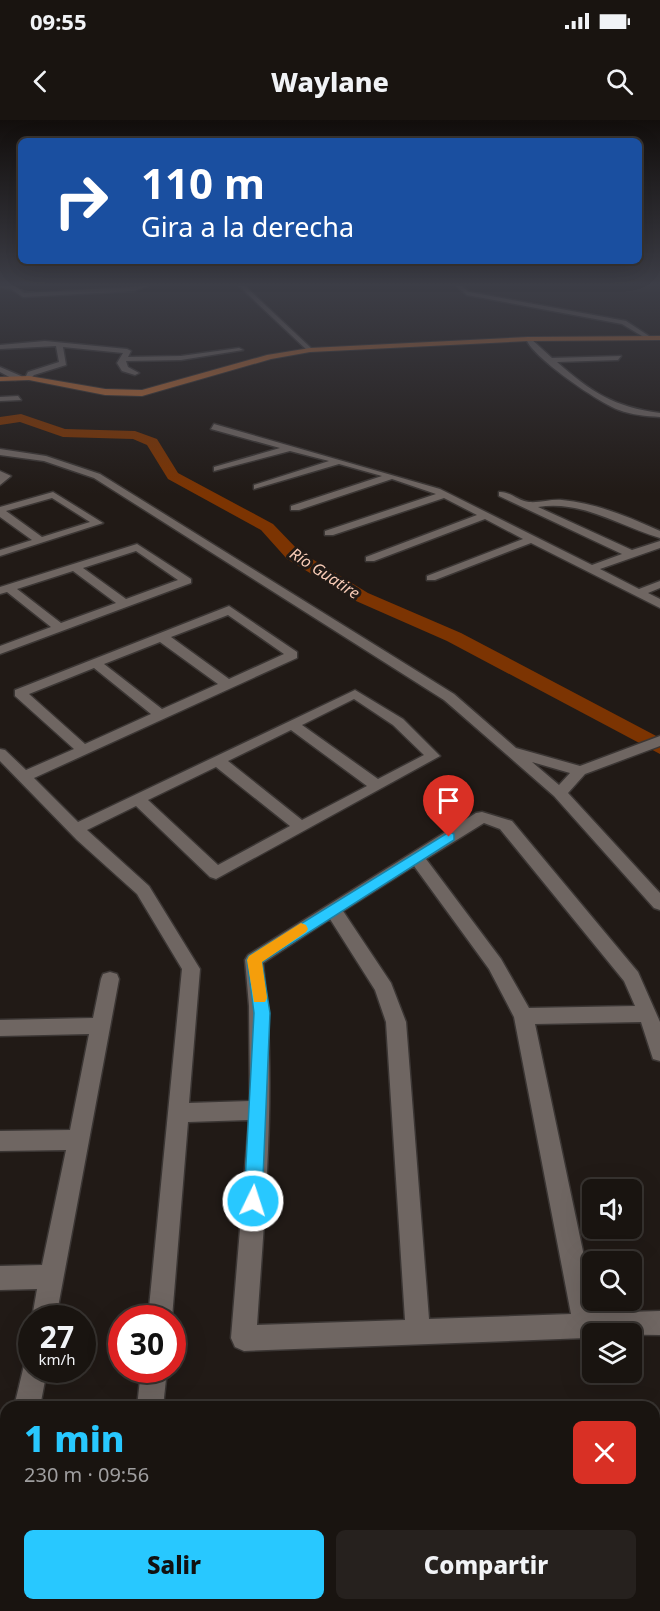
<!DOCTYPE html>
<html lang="es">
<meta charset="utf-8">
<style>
body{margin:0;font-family:"Noto Sans",sans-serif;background:#26211e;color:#f1f3f6;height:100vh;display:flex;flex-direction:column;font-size:22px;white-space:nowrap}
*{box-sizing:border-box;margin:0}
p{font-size:20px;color:#9f9e9f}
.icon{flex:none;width:33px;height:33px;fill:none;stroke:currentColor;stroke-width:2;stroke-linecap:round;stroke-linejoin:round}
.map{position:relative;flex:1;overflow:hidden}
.side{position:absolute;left:0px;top:1281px;width:660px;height:210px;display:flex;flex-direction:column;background:#191410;border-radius:18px 18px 0 0;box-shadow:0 6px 24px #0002,0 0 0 2px #373330}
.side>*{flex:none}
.guide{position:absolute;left:18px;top:18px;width:624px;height:126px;border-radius:9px;box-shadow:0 6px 24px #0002,0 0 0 2px #373330;background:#1a4fa0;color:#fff;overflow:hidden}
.controls{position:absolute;left:582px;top:1059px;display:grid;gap:12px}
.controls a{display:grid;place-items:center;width:60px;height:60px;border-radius:9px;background:#191410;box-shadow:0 6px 24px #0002,0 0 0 2px #373330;font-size:30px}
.speed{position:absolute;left:18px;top:1185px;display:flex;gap:12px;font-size:30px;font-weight:700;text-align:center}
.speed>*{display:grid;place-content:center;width:78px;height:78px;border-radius:50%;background:#191410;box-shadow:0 6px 24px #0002,0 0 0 2px #373330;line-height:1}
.speed small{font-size:15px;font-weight:400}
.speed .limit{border:9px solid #d22;background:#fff;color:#111}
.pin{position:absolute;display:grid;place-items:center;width:51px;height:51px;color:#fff;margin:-62px -26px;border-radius:50% 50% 50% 0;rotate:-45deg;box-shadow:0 0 6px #0007}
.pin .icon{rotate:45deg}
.me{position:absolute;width:66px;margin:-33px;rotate:4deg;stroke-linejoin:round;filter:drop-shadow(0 0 4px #0008)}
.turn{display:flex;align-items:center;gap:21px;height:126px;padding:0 24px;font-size:27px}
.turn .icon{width:78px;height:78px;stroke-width:2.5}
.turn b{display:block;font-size:42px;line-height:51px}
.round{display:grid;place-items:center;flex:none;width:63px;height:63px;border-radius:9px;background:#26211e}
.summary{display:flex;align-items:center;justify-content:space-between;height:102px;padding:0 24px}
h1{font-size:36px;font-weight:800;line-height:45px;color:#28c8ff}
.cta{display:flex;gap:12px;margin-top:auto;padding:12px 24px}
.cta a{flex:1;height:69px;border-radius:9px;background:#28c8ff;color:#111;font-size:24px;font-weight:800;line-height:69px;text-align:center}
.cta a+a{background:#26211e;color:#f1f3f6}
.status{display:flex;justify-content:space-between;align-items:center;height:42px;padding:0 30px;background:#191410;direction:ltr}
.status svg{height:16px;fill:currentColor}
header{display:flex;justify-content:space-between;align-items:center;height:78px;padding:0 24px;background:#191410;font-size:27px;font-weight:800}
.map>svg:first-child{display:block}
</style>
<div class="status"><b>09:55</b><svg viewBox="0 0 49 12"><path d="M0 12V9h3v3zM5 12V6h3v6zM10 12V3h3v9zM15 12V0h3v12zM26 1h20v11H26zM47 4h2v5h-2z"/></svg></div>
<header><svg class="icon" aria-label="back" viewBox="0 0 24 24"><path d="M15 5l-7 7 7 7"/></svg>Waylane<svg class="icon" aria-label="search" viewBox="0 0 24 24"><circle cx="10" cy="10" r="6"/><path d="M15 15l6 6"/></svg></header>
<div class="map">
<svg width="660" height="1491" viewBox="0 0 660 1491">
<rect width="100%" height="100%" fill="#211a16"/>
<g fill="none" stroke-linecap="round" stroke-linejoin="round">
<polygon fill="#7c3402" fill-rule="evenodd" points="21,294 65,309 135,311 157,319 178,353 273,404 299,431 368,473 461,513 660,618 660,634 447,521 356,481 287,439 261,410 168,359 147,325 133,319 63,317 20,302 0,305 0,297"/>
<defs>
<g id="minor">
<polygon points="0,166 15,166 24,173 148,166 134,171 23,177 11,169 0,168"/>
<polygon points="239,166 245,166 312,229 312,231 308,231"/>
<polygon points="456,166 462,166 469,172 626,201 652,218 647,219 622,204 467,175"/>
<path d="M 526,218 L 530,218 L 552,238 L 621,236 L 618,240 L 557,242 C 591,272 614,287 660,293 L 660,297 C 646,296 632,295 619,290 C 599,283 529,235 526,218 Z"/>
<polygon points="45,221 127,229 131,231 128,237 181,236 239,228 243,230 181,240 126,241 128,247 139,253 135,255 122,251 117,243 123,233 63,227 66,245 34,255 29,260 25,258 28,252 59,242 56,226 0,229 0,225"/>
<polygon points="0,247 21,256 22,258 15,260 0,252"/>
<polygon points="18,276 21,280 0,281 0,277"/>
<path d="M 214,304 L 440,369 L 592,445 L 622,434 L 499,376 L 499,372 C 510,371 518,381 529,382 C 540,383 551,379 562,380 C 596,383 629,397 660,411 L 660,418 C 619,406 583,380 538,387 L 632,430 L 660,421 L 660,428 L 600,449 L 639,469 L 660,461 L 660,468 L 648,473 L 660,479 L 660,488 L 531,423 L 435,460 L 427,460 L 427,456 L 523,419 L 485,399 L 374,441 L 366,441 L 366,437 L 477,395 L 444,378 L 333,415 L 325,415 L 325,411 L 436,374 L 392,359 L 299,390 L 291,390 L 291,386 L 382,356 L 339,344 L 254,369 L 254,365 L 329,341 L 290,331 L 214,351 L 214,347 L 280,328 L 211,309 Z"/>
<path d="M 0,329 L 46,336 L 100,354 L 454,574 L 516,628 L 580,646 L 660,616 L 660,626 L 585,654 L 568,673 L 660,773 L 660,790 L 654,788 L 554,676 L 444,580 L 94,358 L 44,341 L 0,335 ZM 532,642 L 570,653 L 559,665 Z"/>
<polygon points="0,351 11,356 0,365"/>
<path d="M 53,372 L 103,403 L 0,436 L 0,430 L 32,420 L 0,397 L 0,387 ZM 52,378 L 90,402 L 42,417 L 6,391 Z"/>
<path d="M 137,424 L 191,459 L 191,463 L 0,534 L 0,526 L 51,507 L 7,472 L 0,474 L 0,467 ZM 136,431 L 178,460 L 126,479 L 83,448 ZM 73,451 L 116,483 L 61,503 L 17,469 Z"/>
<path d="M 229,486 L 297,532 L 297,538 L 34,658 L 78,702 L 355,570 L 403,599 L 440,636 L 216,759 L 210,757 L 136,686 L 87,710 L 149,766 L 200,849 L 189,983 L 250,981 L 249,886 L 245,840 L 248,835 L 476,693 L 482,692 L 512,701 L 638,852 L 660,902 L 660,941 L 653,939 L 641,902 L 535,904 L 596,1193 L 660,1191 L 660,1215 L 592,1214 L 592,1218 L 586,1218 L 244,1231 L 235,1227 L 231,1218 L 249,1000 L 188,1002 L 172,1198 L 148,1198 L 182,849 L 137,774 L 77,720 L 0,641 L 0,629 L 5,630 L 26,650 L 74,629 L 15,576 L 15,570 ZM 228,495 L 284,534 L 229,559 L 171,517 ZM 160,522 L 218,564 L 162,589 L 104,544 ZM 94,548 L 151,594 L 85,624 L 29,574 ZM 354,579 L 393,605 L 424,635 L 378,659 L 302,605 ZM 291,610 L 367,666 L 302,700 L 228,641 ZM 216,647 L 290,706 L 218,745 L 148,680 ZM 484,703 L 500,709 L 624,861 L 635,886 L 529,888 L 501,839 L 426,739 ZM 414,746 L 489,849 L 514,897 L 571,1194 L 429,1199 L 406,902 L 391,863 L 343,791 ZM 330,799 L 375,870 L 386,902 L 405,1200 L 257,1205 C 265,1084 277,964 263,843 Z"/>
<polygon points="110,852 117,854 119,859 56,1198 32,1198 37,1169 0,1170 0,1146 42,1145 66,1030 0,1031 0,1011 70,1010 89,914 0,916 0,900 93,898 101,859 103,854"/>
<polygon points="32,1238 32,1250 47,1250 40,1287 14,1287 25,1241"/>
<polygon points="141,1250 167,1250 163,1287 137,1287"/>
<polygon points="6,1378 6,1435 0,1437 0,1380"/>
<rect x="654" y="1394" width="6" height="28"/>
<polygon points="654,1474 660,1491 630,1491 629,1485 654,1485"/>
<rect x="111" y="1485" width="30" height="6"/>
<polygon points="254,1485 284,1485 283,1491 253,1491"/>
<polygon points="443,1485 473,1485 474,1491 444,1491"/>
</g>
<polygon id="major" points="660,216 660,220 528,221 310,232 271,239 142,276 105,275 29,260 0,261 0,257 29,256 105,269 142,270 267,235 310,228 528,217"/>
</defs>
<use href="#minor" stroke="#3b3634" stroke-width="3"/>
<use href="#major" stroke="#3b3634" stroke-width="2"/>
<use href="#minor" fill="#6f6662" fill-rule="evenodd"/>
<use href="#major" fill="#b46733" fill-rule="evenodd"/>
</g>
<linearGradient id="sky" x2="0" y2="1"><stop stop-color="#120e0c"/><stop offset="0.44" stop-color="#3d3e47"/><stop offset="1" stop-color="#3d3e47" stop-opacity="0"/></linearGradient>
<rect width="660" height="374" fill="url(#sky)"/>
<polygon fill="#28c8ff" stroke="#1a82a6" stroke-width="1.5" points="449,712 454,714 454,720 262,842 270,893 262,1081 260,1088 253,1090 246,1088 244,1081 254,893 247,840 249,836"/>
<polygon fill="#f59e0b" points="301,803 306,805 308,809 306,812 262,842 267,878 265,882 254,882 247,840 249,836"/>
<g text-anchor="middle" stroke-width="6" stroke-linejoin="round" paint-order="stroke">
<g font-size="16" font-style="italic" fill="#f7cbb6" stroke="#211a16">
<text transform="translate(325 453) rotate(33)" y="6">Río Guatire</text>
</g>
</g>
</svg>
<div class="controls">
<a><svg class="icon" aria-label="sound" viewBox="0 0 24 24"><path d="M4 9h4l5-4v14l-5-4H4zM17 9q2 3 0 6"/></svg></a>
<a><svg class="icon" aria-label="search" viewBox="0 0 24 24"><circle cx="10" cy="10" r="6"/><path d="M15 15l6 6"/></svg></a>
<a><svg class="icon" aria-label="layers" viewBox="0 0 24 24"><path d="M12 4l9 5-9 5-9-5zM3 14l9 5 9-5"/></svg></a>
</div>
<div class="speed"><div>27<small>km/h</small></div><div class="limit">30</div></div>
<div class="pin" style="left:449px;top:717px;background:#d93025"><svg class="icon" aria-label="arrive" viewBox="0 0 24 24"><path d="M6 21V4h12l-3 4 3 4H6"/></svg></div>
<svg class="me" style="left:253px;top:1081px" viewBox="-20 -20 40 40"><circle r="17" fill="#28c8ff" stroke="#fff" stroke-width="3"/><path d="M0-11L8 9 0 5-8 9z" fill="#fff"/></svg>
<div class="guide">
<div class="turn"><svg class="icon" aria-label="right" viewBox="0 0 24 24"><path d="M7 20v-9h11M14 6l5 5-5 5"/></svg><div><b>110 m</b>Gira a la derecha</div></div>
</div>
<section class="side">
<div class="summary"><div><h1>1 min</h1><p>230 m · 09:56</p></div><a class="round" style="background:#d93025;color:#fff"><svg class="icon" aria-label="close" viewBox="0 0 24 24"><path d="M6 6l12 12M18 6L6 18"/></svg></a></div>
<div class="cta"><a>Salir</a><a>Compartir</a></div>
</section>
</div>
